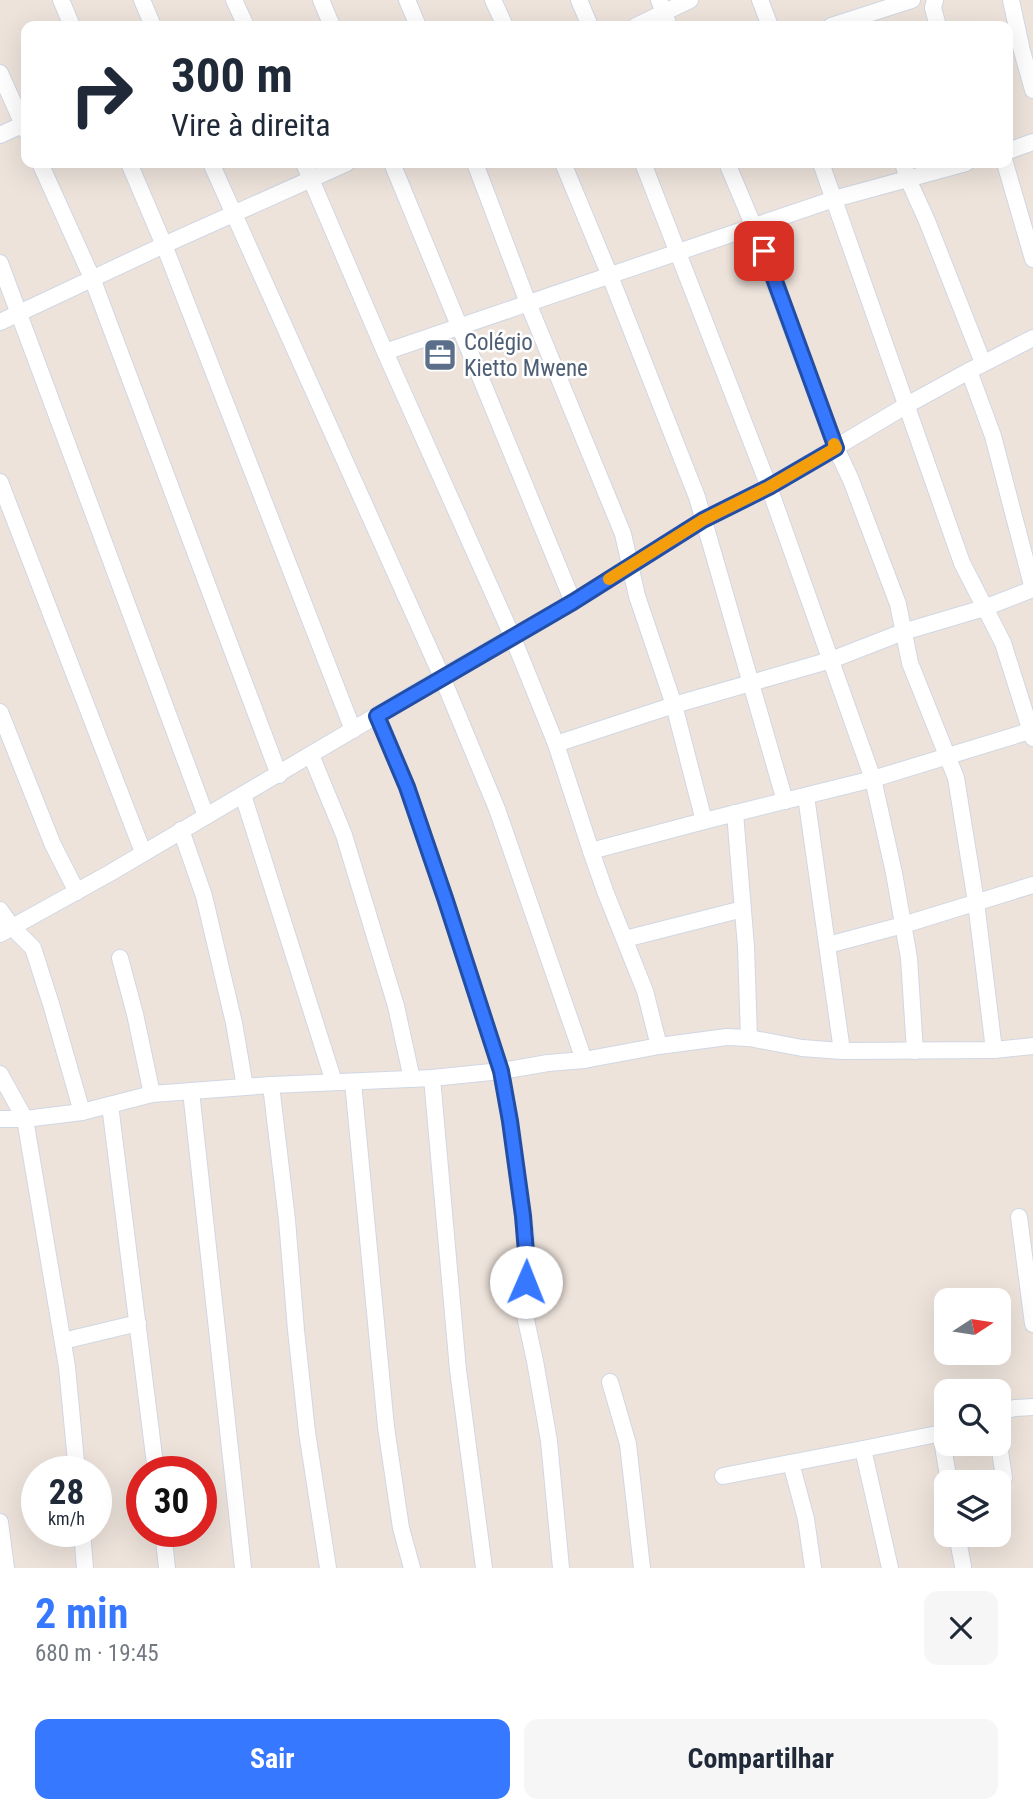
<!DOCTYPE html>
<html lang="pt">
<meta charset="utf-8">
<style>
body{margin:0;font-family:"Roboto Condensed",sans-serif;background:#f6f6f7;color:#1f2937;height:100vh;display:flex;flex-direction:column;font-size:26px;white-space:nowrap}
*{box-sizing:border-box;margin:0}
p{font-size:23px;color:#747a83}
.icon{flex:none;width:38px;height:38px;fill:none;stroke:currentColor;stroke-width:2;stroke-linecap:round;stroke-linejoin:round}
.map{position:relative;height:1568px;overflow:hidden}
.panel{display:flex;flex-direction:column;background:#fff;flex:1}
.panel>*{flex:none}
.banner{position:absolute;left:21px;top:21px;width:992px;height:147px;border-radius:14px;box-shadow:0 7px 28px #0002;background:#fff;color:#1f2937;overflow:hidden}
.needle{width:46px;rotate:78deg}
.controls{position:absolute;left:934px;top:1288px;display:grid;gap:14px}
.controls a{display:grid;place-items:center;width:77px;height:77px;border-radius:14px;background:#fff;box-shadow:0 7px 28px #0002;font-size:35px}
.speed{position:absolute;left:21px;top:1456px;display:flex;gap:14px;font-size:35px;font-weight:700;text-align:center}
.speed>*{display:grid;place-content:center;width:91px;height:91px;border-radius:50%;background:#fff;box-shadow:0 7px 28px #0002;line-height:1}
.speed small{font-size:18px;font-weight:400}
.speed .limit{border:10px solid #d22;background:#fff;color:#111}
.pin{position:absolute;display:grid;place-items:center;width:60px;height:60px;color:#fff;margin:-30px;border-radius:14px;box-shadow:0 4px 10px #0006}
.me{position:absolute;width:77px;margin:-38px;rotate:1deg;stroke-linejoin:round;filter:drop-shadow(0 0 5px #0008)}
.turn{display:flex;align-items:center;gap:24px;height:147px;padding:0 35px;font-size:32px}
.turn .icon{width:91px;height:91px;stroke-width:2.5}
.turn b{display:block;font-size:49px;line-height:60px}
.round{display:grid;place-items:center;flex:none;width:74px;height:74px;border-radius:14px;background:#f6f6f7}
.headline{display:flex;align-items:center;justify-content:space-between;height:119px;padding:0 35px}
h1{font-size:42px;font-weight:700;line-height:52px;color:#3678ff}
.action{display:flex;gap:14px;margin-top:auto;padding:14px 35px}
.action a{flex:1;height:80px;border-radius:14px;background:#3678ff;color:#fff;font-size:28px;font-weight:700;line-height:80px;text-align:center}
.action a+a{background:#f6f6f7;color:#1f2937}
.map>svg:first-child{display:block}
</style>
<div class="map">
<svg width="1033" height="1568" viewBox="0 0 1033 1568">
<rect width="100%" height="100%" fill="#ede3db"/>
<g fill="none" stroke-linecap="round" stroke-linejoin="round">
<defs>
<g id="minor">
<polyline points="61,0 72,26"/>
<polyline points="142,0 153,26"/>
<polyline points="234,0 246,26"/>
<polyline points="321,0 332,26"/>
<polyline points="407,0 418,26"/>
<polyline points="493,0 505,26"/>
<polyline points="579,0 590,26"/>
<polyline points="659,0 669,26"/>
<polyline points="760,0 770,26"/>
<polyline points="935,0 933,8 938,26"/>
<polyline points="1011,0 1022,51 1033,90"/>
<polyline points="636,26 690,0"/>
<polyline points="831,26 912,0"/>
<polyline points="0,73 26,131"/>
<polyline points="0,135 26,123"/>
<polyline points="1008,151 1033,142"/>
<polyline points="40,163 92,278 279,775"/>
<polyline points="129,163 164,245 353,730"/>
<polyline points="211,163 442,677 497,809 584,1060"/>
<polyline points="304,163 385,352 513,638 556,744 591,851 704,821 873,779 1033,730"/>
<polyline points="392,163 573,602"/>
<polyline points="475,163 528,303 623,534 637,596 674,705 704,821"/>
<polyline points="563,163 610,276 697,497 785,801"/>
<polyline points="643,163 769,487 873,779 894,873 909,958 915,1051"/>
<polyline points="727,163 754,227 836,448 851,480 898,604 910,663 956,778 976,902 994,1050"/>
<polyline points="821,163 962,563 1003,643 1033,738"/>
<polyline points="903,163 908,179 927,221 983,363"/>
<polyline points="1005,163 1033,259"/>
<polyline points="0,263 206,816"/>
<polyline points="0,322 164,245 347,163"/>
<polyline points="385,352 834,199 966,163"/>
<polyline points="969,371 993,436 1033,589"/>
<polyline points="0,482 143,852"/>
<polyline points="0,712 53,845 77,892"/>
<polyline points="377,715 407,787 445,898 501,1071 510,1121 526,1236 527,1264 524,1311 535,1361 549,1441 561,1568"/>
<polyline points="556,744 674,705 831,660 903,632 984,608 1033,589"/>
<polyline points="311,755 344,835 396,1006 412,1079"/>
<polyline points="243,795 334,1082"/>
<polyline points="806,796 842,1051"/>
<polyline points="735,813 746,947 749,1038"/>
<polyline points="181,830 204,896 234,1023 245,1087"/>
<polyline points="591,851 605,891 645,991 659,1046"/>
<polyline points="0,910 12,927 33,948 51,1004 82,1112"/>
<polyline points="0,934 110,873 442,677 573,602 703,520 769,487 907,405 969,371 1033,338"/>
<polyline points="625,939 743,909"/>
<polyline points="828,945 903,925 1033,885"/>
<polyline points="120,958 135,1014 152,1094"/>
<polyline points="0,1074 25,1119 67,1367 77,1472"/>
<polyline points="432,1078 458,1370 484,1568"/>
<polyline points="353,1082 386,1427 401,1528 412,1568"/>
<polyline points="271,1085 287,1220 296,1330 307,1432 328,1568"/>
<polyline points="191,1091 243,1568"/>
<polyline points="110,1105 156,1472"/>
<polyline points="0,1119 25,1119 82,1112 152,1094 271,1085 432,1078 501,1071 548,1063 584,1060 659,1046 727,1037 749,1038 802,1048 842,1051 994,1050 1033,1046"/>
<polyline points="1019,1217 1033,1324"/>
<polyline points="63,1341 138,1323"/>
<polyline points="610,1382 628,1444 642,1568"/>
<polyline points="999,1412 1015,1408 1033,1407"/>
<polyline points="941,1434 949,1482"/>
<polyline points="999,1444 1004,1478"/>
<polyline points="791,1463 806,1519 813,1568"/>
<polyline points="723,1476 863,1449"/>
<polyline points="0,1522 6,1568"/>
<polyline points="82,1531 85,1568"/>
<polyline points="163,1531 167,1568"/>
<polyline points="957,1535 963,1566"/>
<polyline points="890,1568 863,1449 947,1432"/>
</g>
</defs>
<use href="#minor" stroke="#d0d7e4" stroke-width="18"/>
<use href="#minor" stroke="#fff" stroke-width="16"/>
</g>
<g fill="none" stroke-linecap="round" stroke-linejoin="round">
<defs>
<polyline id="route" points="526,1282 527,1264 523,1216 510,1121 501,1071 445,898 407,787 377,716 573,602 703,520 769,487 836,448 764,251"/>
</defs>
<use href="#route" stroke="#234ea6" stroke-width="18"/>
<use href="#route" stroke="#3678ff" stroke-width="12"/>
<polyline stroke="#f59e0b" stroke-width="12" points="609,579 703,520 769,487 836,448 834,444"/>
</g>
<defs>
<symbol id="office-square" viewBox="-11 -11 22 22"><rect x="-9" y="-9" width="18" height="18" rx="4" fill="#5c6f8a" stroke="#fff"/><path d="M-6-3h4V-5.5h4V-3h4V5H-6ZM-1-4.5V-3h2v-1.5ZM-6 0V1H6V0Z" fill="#fff"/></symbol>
</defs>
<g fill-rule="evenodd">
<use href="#office-square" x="421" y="336" width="38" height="38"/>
</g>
<g text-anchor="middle" stroke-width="5" stroke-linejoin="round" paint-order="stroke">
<g font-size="23" fill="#4e5e75" stroke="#fff" text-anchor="start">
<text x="464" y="350">Colégio<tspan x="464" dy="26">Kietto Mwene</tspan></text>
</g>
</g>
</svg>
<div class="controls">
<a><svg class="needle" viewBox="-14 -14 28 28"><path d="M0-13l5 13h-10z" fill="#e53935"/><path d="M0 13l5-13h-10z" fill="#747a83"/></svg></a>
<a><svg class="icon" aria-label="search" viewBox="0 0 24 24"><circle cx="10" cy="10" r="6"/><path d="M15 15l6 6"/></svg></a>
<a><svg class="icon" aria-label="layers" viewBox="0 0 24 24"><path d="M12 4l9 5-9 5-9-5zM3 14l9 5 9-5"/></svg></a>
</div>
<div class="speed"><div>28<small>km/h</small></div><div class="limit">30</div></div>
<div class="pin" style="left:764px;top:251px;background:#d93025"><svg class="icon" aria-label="arrive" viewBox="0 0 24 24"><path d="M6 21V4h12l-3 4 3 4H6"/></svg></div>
<svg class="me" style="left:526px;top:1282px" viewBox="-20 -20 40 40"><circle r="19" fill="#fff"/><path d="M0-13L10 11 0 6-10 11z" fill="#3678ff"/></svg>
<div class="banner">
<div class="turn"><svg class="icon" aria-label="right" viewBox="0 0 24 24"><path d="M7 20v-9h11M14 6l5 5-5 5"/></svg><div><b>300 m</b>Vire à direita</div></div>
</div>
</div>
<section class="panel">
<div class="headline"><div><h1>2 min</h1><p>680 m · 19:45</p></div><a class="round"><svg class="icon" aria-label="close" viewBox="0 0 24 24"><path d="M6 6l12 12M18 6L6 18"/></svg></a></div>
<div class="action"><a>Sair</a><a>Compartilhar</a></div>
</section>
